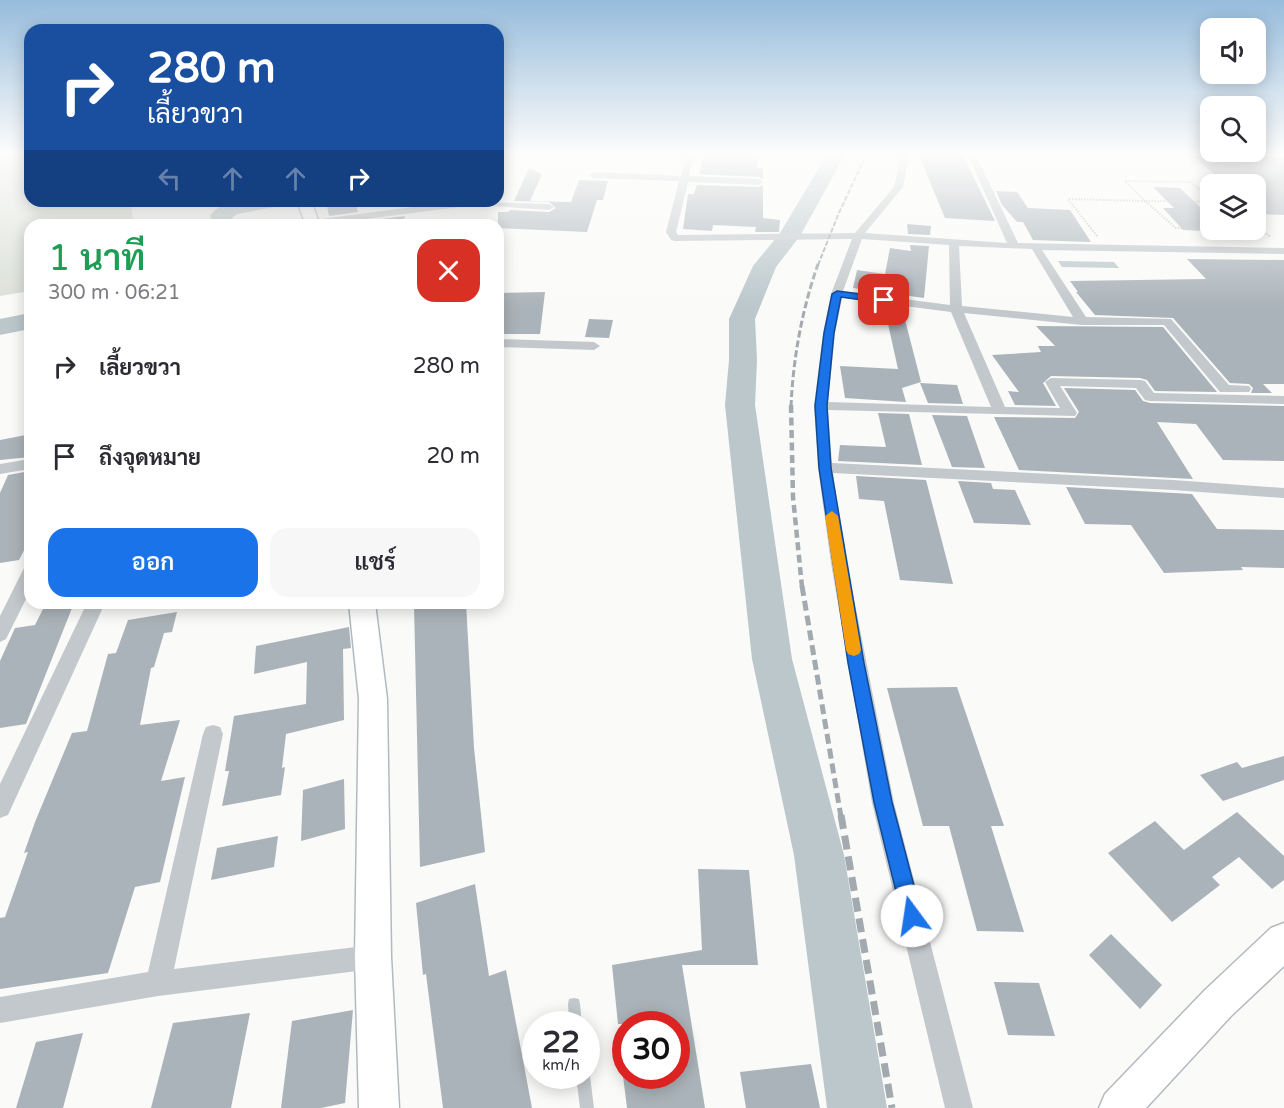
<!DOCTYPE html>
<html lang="th">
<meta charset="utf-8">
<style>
body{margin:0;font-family:"Varela Round",Sarabun,sans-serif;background:#f7f7f7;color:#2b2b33;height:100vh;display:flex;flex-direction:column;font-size:22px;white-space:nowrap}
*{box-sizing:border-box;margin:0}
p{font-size:20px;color:#7c7c81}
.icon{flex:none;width:33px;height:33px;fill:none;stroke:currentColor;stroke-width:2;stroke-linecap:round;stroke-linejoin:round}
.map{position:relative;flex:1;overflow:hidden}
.sheet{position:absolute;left:24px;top:219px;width:480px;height:390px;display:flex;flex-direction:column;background:#fff;border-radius:18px;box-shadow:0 3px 15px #0003}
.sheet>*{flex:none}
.guide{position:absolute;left:24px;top:24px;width:480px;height:183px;border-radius:18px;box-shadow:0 3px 15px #0003;background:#1a4fa0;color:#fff;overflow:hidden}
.fabs{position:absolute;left:1200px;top:18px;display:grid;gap:12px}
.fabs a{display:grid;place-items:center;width:66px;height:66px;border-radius:12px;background:#fff;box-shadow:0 3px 15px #0003;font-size:30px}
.speed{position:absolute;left:522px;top:1011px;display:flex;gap:12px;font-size:30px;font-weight:700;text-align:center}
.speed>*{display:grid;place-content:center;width:78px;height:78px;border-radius:50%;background:#fff;box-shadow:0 3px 15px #0003;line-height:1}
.speed small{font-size:15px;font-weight:400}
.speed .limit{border:9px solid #d22;background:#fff;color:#111}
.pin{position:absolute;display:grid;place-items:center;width:51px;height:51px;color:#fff;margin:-26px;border-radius:12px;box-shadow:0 3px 9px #0006}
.me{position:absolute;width:66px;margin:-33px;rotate:346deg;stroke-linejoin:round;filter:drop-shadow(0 0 4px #0008)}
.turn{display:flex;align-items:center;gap:21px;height:126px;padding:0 24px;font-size:27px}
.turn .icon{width:78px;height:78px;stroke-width:2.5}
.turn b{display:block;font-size:42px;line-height:51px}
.lanes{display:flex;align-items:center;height:57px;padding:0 24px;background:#0003;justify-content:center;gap:30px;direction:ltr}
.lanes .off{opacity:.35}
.round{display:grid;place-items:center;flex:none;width:63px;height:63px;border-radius:18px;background:#f7f7f7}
.headline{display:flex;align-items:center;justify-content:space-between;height:102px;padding:0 24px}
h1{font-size:36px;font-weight:600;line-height:45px;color:#1e9e55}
.primary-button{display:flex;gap:12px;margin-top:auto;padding:12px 24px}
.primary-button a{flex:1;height:69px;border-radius:18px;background:#1a73e8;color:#fff;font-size:24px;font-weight:600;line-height:69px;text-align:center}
.primary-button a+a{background:#f7f7f7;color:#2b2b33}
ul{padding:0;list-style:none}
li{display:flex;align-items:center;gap:18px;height:90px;padding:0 24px}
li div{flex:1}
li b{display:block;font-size:22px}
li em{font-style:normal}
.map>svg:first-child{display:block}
</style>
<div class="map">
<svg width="1284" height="1108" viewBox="0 0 1284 1108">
<rect width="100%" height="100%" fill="#fafaf8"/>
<polygon fill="#dadfd7" points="0,153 30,153 30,201 130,201 134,225 30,225 30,291 0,296"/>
<polygon fill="#bbc7cb" points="1058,261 1114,262 1119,268 1062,267"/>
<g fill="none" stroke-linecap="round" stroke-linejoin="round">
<g fill="#bbc7cb" fill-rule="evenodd">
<polygon points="828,153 846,153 800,236 776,267 755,319 757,360 755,405 792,659 844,855 887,1108 827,1108 794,855 752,659 725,405 729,360 729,319 753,266 780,233"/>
<path d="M 242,201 L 288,201 L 285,205 L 237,214 L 232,218 L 236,225 L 214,225 L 210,216 C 217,205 229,203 242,201 Z"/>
<polygon points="30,313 30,329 0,335 0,319"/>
</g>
</g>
<g fill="#aab3b9">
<polygon points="705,153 760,153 757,168 763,168 763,179 759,177 699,174"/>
<polygon points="918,153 962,153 995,221 945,218"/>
<polygon points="1192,155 1284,157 1284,215 1261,214 1256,210 1256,184 1242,184 1230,175 1215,175"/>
<polygon points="529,168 542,174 530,201 571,202 579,180 608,181 603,200 597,200 587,232 498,228 498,212 508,212 510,210 549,212 556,208 549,202 514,201"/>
<polygon points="697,185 759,187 763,185 763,218 780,220 779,232 755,232 756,227 713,225 712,231 683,229 688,194 694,194"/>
<polygon points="1153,187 1180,188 1202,209 1210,209 1210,231 1183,230 1163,208 1174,208"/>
<polygon points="996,191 1017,192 1028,208 1070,210 1091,242 1033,240 1023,222 1017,222 1002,205"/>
<polygon points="326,201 355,201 358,212 329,216"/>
<polygon points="405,216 402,225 379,225 381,219"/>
<polygon points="907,224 931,226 930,235 908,234"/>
<polygon points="910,245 929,246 924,298 853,288 857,270 885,274 890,248 911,251"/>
<polygon points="1187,259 1284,260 1284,384 1263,384 1272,393 1251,393 1253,388 1249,384 1230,383 1173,318 1095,315 1076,292 1078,292 1070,281 1206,279"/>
<polygon points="545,292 540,334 498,334 498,293"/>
<polygon points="884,306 902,308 921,382 902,388 906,402 845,398 840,366 898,369"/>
<polygon points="589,319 613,320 609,338 585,337"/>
<polygon points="1036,326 1163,327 1217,392 1155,391 1147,380 1140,378 1051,376 1043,383 1056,406 1015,405 1008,391 1019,392 992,355 1041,352 1038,346 1055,346"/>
<polygon points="920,383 957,385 963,404 928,403"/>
<polygon points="1064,388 1135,390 1143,401 1150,403 1284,406 1284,461 1223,460 1196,424 1157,422 1193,479 1019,470 994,417 1075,418 1079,412"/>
<polygon points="878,413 909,414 922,465 838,461 840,445 886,447"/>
<polygon points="932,415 967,416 985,468 952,467"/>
<polygon points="30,425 30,457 0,460 0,440 26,435"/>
<polygon points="30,471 30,539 19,560 0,563 0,493 8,475"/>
<polygon points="856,476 926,480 953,584 900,580 884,501 859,499"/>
<polygon points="958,481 991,483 993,489 1015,490 1031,525 974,523"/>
<polygon points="1066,487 1192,494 1217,529 1284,530 1284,568 1241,567 1243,570 1164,573 1131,525 1085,524"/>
<polygon points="46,603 74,603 26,724 0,728 0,661 15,628 35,625"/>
<polygon points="427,603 466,603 474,748 485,852 420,867 414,605"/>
<polygon points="177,612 172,632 164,633 154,667 151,668 140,725 180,720 161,781 185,777 160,882 135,887 108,973 0,989 0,918 5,917 28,852 24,853 35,822 72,733 87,731 108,654 116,653 128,620"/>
<polygon points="349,627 351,648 343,649 344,720 286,734 282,768 285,767 281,795 222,806 229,771 225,771 234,716 306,704 307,662 254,674 256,646"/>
<polygon points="957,687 1004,826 991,826 1024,932 977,931 949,826 923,826 887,688"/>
<polygon points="1284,756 1284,780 1223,801 1200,775 1237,762 1242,768"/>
<polygon points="344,779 345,829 301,841 303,790"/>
<polygon points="1237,812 1284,856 1284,880 1272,889 1239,857 1212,877 1220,885 1172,922 1108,853 1155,821 1184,850"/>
<polygon points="278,836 274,867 211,880 217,848"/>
<polygon points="698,869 749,870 758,965 682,965 705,1108 627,1108 623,1076 676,1076 676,1024 618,1024 612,965 702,950"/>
<polygon points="475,884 489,976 506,970 532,1108 443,1108 426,974 423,975 416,903"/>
<polygon points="1111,934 1162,985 1140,1009 1089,955"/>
<polygon points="994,982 1039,983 1055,1036 1008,1035"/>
<polygon points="353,1010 345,1103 321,1108 281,1108 292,1021"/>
<polygon points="250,1013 231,1108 151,1108 173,1023"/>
<polygon points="83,1033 63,1108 16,1108 36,1042"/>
<polygon points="811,1064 820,1108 746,1108 740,1072"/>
</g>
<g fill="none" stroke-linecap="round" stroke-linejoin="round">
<defs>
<g id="secondary">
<polygon points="297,201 311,201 320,225 306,225"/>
<polygon points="349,603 375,603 387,699 391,957 399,1108 359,1108 355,957 359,699"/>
<polygon points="1284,923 1284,966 1231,1016 1146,1108 1099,1108 1105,1094 1205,990 1271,928"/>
</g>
</defs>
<use href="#secondary" stroke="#b3babf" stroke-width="3"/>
<g stroke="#bbbfc2" stroke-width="2" stroke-dasharray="1.5 1.5" stroke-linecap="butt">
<polyline points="1144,200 1125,181 1191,182 1210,198"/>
<polyline points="1210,202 1145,201 1176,228 1210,229"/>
<polyline points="1256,227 1271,237"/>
<polyline points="1229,230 1260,230"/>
<polyline points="1097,236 1068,199 1145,201"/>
</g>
<g fill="#c3c8cc" fill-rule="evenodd">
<polygon points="574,998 579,999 580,1004 582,1024 569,1024 568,1004 569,999"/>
<polygon points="586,1071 590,1076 594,1108 580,1108 576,1076 586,1076"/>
</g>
<g fill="#c3c8cc" fill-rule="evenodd">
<path d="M 687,153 L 695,153 L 689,176 L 759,179 L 763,182 L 759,185 L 688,182 L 676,232 L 678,235 L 855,233 L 894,187 L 902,153 L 910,153 L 903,187 L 865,233 L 1007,243 L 967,153 L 975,153 L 1018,243 L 1284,248 L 1284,254 L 1042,250 L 1086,317 L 1171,319 L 1229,385 L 1249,386 L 1251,389 L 1249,392 L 1220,392 L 1164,325 L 1082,325 L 964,313 L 1005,407 L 1060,408 L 1045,382 L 1051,378 L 1140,380 L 1145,381 L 1154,393 L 1284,396 L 1284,404 L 1150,401 L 1145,400 L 1136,388 L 1060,386 L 1077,413 L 1075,416 L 828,410 L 832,463 L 1173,480 L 1284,488 L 1284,498 L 1173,490 L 833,473 L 847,563 L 894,803 L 973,1108 L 945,1108 L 872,803 L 831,563 L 818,468 L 814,406 L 823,333 L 831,294 L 852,239 L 675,241 L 671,240 L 666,232 L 679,181 L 593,178 L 589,175 L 593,172 L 681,176 ZM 862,239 L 949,245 L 950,305 L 843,291 ZM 959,246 L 1032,249 L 1073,317 L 962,306 ZM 842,298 L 951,312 L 991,407 L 828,402 L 835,333 Z"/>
<polygon points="459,201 549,204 554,207 549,210 475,205 319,225 308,223 313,220"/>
<polygon points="498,339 594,342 600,346 594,350 498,347"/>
<polygon points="30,459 30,469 0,474 0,464"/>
<polygon points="30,566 30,591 6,639 0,642 0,616 24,568"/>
<polygon points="87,603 105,603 8,815 0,818 0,784"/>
<polygon points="213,725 220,727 223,734 174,969 373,945 382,948 385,957 382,966 373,969 158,996 0,1023 0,997 148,972 203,734 206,727"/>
</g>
<use href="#secondary" fill="#fff" fill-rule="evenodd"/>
<polyline stroke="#a2aab0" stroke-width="2" stroke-dasharray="5 2" stroke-linecap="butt" points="818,265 838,215 867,153"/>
<path stroke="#a2aab0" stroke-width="3" stroke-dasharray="7 3" stroke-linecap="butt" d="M 791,407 C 793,358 802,310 818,264"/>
<polyline stroke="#a2aab0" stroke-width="4.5" stroke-dasharray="8 4.5" stroke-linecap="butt" points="791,405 793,497 802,587"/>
<polyline stroke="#a2aab0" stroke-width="5" stroke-dasharray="10 5" stroke-linecap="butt" points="802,586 841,817"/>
<polyline stroke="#a2aab0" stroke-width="7" stroke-dasharray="14 7" stroke-linecap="butt" points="841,815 892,1108"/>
</g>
<linearGradient id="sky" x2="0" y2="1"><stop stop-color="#96bcdc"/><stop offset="0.5" stop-color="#fdfdfc"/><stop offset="1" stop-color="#fdfdfc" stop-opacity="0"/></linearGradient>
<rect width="1284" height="308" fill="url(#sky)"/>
<polygon fill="#1a73e8" stroke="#114b97" stroke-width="1.5" points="837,291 884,297 889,300 884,303 841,297 834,333 827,406 831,468 864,663 892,802 922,916 919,923 912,926 905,923 902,916 874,802 848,663 819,468 815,406 824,333 832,294"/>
<polygon fill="#f59e0b" points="832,511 838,516 861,650 859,654 854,656 848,654 846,650 825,516"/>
</svg>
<div class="fabs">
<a><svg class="icon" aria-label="sound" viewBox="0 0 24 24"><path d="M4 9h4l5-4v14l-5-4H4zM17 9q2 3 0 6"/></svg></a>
<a><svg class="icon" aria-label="search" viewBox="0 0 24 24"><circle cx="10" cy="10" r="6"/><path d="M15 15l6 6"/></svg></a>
<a><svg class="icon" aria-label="layers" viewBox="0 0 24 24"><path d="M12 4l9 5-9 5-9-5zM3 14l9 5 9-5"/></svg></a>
</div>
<div class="speed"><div>22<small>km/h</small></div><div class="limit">30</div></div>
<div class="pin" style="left:884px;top:300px;background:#d93025"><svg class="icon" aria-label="arrive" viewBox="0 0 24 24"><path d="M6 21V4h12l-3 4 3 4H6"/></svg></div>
<svg class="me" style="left:912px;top:916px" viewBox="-20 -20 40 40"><circle r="19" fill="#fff"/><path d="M0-13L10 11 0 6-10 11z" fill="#1a73e8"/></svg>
<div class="guide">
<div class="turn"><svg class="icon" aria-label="right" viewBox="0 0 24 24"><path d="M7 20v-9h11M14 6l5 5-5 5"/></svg><div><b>280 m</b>เลี้ยวขวา</div></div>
<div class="lanes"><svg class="icon off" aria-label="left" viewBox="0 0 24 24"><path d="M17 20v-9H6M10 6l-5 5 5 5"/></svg><svg class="icon off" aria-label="ahead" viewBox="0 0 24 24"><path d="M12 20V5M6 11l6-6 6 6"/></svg><svg class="icon off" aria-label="ahead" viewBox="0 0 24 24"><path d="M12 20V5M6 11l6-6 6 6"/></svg><svg class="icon" aria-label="right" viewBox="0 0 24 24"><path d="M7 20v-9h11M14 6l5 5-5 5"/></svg></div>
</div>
<section class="sheet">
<div class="headline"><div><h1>1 นาที</h1><p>300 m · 06:21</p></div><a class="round" style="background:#d93025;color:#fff"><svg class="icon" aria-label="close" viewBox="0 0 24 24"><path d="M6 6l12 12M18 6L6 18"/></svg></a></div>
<ul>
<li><svg class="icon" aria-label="right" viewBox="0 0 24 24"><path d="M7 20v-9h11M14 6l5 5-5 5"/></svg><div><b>เลี้ยวขวา</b></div><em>280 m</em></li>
<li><svg class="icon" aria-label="arrive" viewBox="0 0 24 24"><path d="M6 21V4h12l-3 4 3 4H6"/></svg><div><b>ถึงจุดหมาย</b></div><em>20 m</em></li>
</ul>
<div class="primary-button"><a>ออก</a><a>แชร์</a></div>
</section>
</div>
